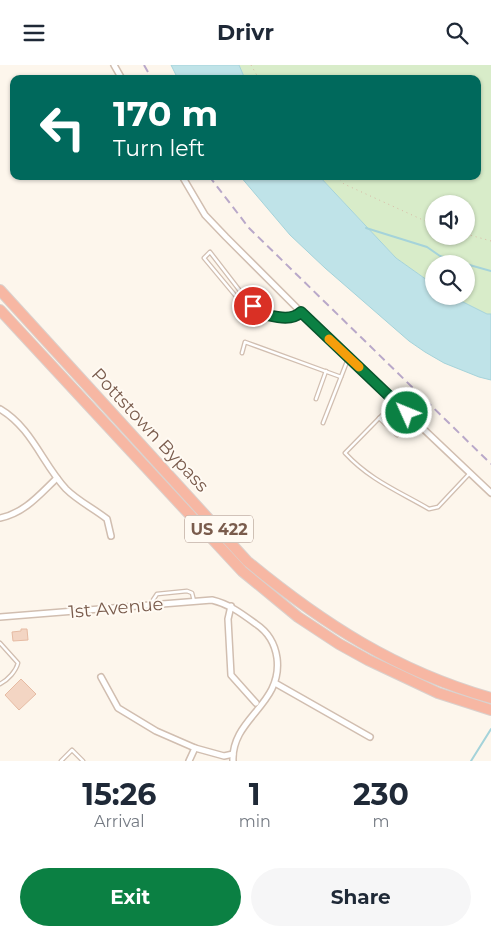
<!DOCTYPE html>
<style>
body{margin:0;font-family:Montserrat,sans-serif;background:#f6f6f7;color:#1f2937;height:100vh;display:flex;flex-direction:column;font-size:19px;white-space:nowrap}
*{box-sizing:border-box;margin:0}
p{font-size:16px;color:#747a83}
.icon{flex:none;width:28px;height:28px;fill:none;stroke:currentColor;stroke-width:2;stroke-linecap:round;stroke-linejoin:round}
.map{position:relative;height:696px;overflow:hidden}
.details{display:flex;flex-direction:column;background:#fff;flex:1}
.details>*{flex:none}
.hud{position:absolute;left:10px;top:10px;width:471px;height:105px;border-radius:10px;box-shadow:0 1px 4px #0004;background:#00695c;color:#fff;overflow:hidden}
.fabs{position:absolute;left:425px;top:130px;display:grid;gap:10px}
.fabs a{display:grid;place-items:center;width:50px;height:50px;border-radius:50%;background:#fff;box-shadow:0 1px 4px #0004;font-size:25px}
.pin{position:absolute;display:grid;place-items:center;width:42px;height:42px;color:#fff;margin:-21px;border:2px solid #fff;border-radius:50%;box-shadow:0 1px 5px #0007}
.me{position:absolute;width:55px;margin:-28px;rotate:314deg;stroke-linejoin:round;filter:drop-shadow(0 0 4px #0008)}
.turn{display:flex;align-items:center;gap:18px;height:105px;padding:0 20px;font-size:22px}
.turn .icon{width:65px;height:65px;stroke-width:2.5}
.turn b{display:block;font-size:35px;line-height:42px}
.eta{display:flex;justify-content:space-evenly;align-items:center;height:85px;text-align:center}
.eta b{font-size:30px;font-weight:700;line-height:35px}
.cta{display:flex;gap:10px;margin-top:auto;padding:10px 20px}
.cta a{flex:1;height:58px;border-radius:30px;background:#0b8043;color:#fff;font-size:20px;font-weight:700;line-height:58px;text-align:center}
.cta a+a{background:#f6f6f7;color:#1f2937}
header{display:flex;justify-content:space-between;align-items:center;height:65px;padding:0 20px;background:#fff;font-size:22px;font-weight:700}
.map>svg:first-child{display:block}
</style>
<header><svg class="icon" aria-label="menu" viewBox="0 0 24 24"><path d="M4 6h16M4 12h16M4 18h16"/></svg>Drivr<svg class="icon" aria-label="search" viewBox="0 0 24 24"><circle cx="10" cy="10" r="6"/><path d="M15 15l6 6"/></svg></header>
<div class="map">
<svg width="491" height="696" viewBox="0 0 491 696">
<rect width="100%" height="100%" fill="#fdf6ec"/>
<path fill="#d8ecc9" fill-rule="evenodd" d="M 239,0 L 491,0 L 491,249 L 487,249 L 451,231 L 466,231 L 466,199 L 434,199 L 434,220 L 396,193 L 319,111 L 478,111 L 478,14 L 245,14 ZM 434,139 L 466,139 L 466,171 L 434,171 Z"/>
<g fill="#bfe3e8" stroke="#a5d3da">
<polygon points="171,0 239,0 245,14 178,14"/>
<polygon points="240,111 319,111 396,193 434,220 434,231 451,231 487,249 491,249 491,315 479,312 444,298 425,287 409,276 325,203 290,170"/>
</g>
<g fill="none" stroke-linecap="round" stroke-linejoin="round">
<g stroke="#a5d3da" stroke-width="2">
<polyline points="366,163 427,182 440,191 464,199"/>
<polyline points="466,199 491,206"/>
<polyline points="471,696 491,664"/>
</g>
</g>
<g fill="#f3d5c3" stroke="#e6bba3">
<polygon points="21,564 27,564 28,575 13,576 12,567 21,566"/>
<polygon points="21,614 36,629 19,645 5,630"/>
</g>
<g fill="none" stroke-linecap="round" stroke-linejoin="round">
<defs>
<g id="service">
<path d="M 257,248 L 210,187 L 204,193 L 249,247 C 259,251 292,256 300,248"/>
<polyline points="242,288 245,277 341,312"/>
<polyline points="316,334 326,306"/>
<path d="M 394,338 L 345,388 C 370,415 398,426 429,444 L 438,442 L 470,408"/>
<polyline points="379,353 397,370"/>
<polyline points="323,358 348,294"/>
<polyline points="153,539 153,535 157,529 187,526 192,528 194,536"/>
<path d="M 0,578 L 18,598 C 16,606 8,615 0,619"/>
<polyline points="61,696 72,685 83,696"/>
</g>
<g id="minor">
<polyline points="114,0 122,14"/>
<polyline points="182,111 205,150 226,172 320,266 491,428"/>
<path d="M 0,344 C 32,363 42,398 66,424 C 78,436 93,443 107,454 L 111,471"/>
<path d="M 0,453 C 25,448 40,429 57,413"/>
<polyline points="231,541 228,554 231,610 256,638"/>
<path d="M 0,552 L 212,535 C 229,539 241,548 256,559 C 268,567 275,579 277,593 C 283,640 231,653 233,696"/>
<polyline points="101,612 118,643 156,666 195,683 224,691 233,689"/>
<polyline points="275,618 370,672"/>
<polyline points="189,696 195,683"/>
</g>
<g id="motorway">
<path d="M 0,225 L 247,496 C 322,558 396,606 491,633"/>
<polyline points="0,245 242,506 298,552 339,579 368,595 438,628 491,645"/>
</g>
</defs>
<use href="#service" stroke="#d1beb0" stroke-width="5"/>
<use href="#minor" stroke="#d1beb0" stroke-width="8"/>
<use href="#motorway" stroke="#dad1cd" stroke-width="12"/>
<g stroke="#d9b8a5" stroke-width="1" stroke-dasharray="1 4" stroke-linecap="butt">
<polyline points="251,0 259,14"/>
<polyline points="336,111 344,119 434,160"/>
<polyline points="466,169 491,176"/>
</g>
<use href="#service" stroke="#fff" stroke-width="2.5"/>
<use href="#minor" stroke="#fff" stroke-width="5"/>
<use href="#motorway" stroke="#f7b7a3" stroke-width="10"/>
<g stroke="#b9a8c9" stroke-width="2" stroke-dasharray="8 5" stroke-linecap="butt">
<polyline points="144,0 152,14"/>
<polyline points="209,111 249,163 491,399"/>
</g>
</g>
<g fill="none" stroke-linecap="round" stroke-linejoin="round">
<defs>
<path id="route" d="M 253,241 L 257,248 C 271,250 290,258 301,247 L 407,348"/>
</defs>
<use href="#route" stroke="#07532c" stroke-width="12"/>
<use href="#route" stroke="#0b8043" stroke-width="9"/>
<polyline stroke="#f59e0b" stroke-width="9" points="329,274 359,302"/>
</g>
<g text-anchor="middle" stroke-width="4" stroke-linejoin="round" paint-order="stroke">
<rect fill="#fffaf3" stroke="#a28b7f" stroke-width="1" x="185" y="450.5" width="68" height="27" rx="4"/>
<g font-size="16" font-weight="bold" fill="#7a5c4d">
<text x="219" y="470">US 422</text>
</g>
<g font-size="18" fill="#7a5c4d" stroke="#fffaf3">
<text transform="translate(150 365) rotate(47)" y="6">Pottstown Bypass</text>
<text transform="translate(116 543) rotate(-5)" y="6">1st Avenue</text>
</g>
</g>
</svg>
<div class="fabs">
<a><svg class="icon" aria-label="sound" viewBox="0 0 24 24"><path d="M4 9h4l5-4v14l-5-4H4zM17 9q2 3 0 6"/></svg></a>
<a><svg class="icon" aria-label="search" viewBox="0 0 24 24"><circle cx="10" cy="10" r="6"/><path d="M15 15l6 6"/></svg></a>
</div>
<div class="pin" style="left:253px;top:241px;background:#d93025"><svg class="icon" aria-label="arrive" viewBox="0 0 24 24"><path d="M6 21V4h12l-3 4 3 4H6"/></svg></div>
<svg class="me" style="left:407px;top:348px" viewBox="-20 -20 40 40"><circle r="17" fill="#0b8043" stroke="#fff" stroke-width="3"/><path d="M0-11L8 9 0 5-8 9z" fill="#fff"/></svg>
<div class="hud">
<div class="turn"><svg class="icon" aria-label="left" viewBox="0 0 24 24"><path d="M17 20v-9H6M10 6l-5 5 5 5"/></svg><div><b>170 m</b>Turn left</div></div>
</div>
</div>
<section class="details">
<div class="eta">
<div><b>15:26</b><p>Arrival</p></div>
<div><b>1</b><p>min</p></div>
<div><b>230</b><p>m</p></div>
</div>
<div class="cta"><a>Exit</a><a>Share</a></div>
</section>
